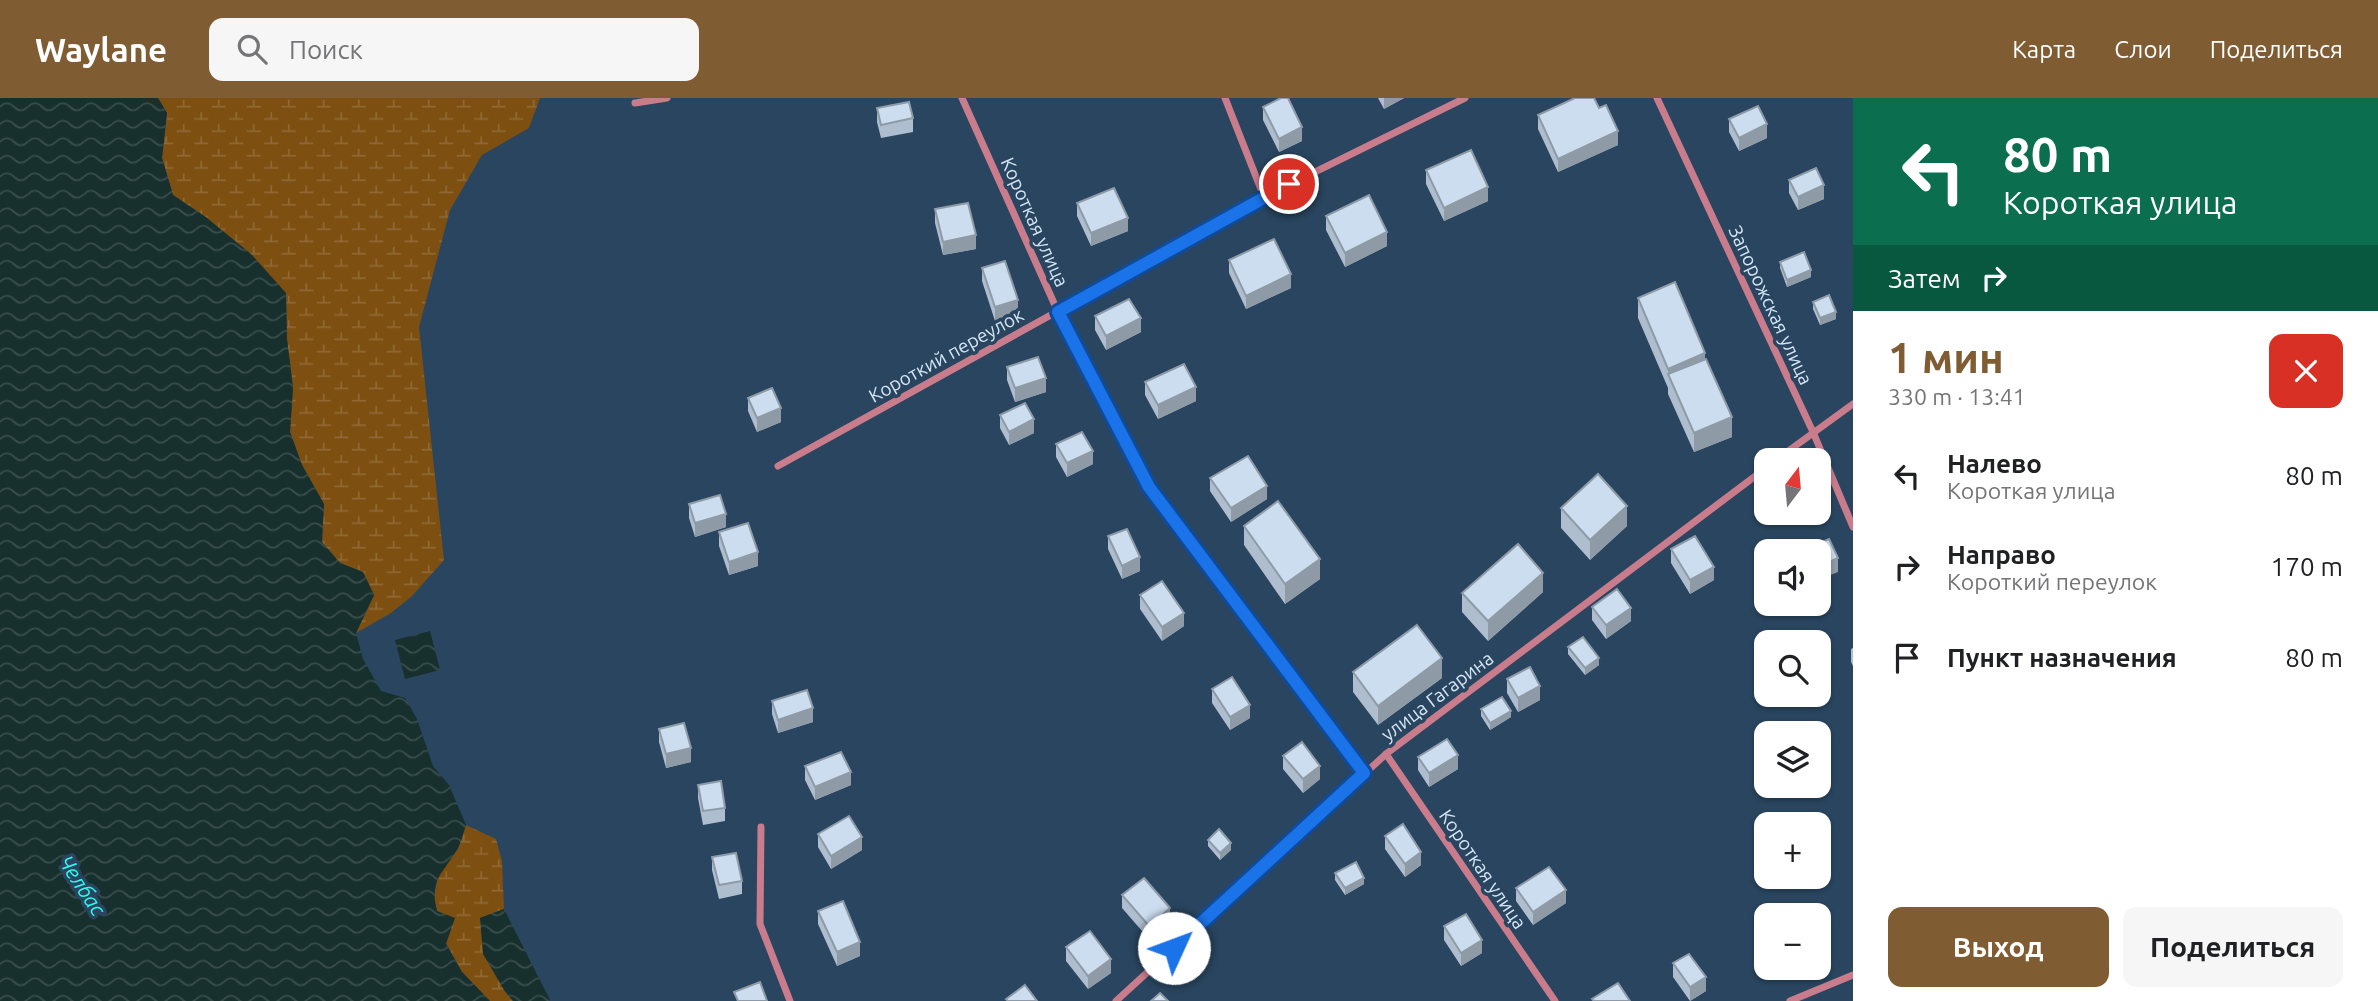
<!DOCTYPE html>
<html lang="ru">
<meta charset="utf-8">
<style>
body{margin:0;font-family:Ubuntu,sans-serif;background:#f6f6f6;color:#202124;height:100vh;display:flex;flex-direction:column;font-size:26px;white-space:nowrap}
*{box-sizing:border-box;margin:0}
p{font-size:23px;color:#757577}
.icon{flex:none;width:38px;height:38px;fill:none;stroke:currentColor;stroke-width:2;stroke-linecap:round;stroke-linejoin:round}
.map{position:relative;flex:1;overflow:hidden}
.drawer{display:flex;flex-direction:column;background:#fff;width:525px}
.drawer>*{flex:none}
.top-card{background:#0b6e4f;color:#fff;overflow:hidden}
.needle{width:46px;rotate:16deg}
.controls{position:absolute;left:1754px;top:350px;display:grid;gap:14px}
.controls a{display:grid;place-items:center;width:77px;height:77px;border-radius:14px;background:#fff;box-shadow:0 2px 5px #0004;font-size:35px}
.pin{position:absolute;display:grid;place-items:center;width:60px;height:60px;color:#fff;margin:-30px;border:4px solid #fff;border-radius:50%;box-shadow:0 2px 7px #0007}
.me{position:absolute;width:77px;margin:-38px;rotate:47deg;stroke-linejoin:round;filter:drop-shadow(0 0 5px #0008)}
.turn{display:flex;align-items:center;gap:24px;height:147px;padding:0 35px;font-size:32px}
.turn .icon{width:91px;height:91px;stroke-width:2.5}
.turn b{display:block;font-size:49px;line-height:60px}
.then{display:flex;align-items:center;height:66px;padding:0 35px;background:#0003;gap:14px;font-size:26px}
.round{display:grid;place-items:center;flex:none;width:74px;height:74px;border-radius:14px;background:#f6f6f6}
.overview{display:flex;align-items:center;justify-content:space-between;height:119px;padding:0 35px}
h1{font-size:42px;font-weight:600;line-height:52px;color:#7f5c32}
.button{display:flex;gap:14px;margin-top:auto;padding:14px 35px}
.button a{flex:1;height:80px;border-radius:14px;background:#7f5c32;color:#fff;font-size:28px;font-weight:600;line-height:80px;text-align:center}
.button a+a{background:#f6f6f6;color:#202124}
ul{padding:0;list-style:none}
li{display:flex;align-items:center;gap:21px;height:91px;padding:0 35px}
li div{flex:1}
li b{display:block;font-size:26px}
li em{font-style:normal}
header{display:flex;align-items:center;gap:42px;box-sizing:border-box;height:98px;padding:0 35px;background:#7f5c32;color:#fff}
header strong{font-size:33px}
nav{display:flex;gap:38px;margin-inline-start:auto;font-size:24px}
.search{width:490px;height:63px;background:#f6f6f6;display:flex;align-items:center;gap:18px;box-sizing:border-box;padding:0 24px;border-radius:14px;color:#757577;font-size:26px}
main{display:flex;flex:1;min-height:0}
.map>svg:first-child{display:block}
</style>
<header>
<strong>Waylane</strong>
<div class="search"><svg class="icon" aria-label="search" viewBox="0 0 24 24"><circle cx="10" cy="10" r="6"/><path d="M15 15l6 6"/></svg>Поиск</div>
<nav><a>Карта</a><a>Слои</a><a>Поделиться</a></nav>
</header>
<main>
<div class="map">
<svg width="1853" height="903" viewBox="0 0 1853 903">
<defs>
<pattern id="wetland-marsh" width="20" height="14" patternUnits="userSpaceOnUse" patternTransform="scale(1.75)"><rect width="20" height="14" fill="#7d4f11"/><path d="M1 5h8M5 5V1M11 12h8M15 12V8" fill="none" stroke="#8f6834"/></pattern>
<pattern id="water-waves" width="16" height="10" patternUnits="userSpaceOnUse" patternTransform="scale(1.75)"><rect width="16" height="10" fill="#172f2d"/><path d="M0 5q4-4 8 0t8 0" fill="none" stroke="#384d4c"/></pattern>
</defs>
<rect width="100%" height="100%" fill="#29455f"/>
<g fill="url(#wetland-marsh)">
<polygon points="158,0 540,0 529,30 482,57 450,112 419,229 444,462 412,498 391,515 356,535 374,497 363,474 340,465 322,444 324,406 302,367 290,334 293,290 287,241 286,195 207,120 173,97 162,60 167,15"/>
<polygon points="466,727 496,741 502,763 504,811 480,820 504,892 513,903 490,903 462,874 446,845 434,801 438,777 458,751"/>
</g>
<g fill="url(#water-waves)">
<path d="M 0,0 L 158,0 L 167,15 L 162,60 L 173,97 L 207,120 L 251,156 L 286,195 L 287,241 L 293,290 L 290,334 L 302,367 L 324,406 L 322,444 L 340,465 L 363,474 L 374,497 L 356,535 L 363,561 L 381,593 L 405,600 L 417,621 L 433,668 L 449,687 L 466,727 C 463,735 461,746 456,753 C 442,777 429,782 437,813 L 455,820 L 446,846 L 462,874 L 490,903 L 0,903 Z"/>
<polygon points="430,533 440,572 405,581 395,542"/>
<polygon points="504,811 550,902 549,903 513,903 504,892 483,856 480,820"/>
</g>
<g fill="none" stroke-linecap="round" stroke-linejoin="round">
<g stroke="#c97c8b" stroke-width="7">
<polyline points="962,0 1058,214 1149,389 1364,675"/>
<polyline points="1225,0 1264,99"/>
<polyline points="1657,0 1813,334 1853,429"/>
<polyline points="635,5 667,0"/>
<polyline points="1776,362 1853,306"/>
<polyline points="778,368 1264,99 1465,0"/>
<polyline points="1386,656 1555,903"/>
<polyline points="761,729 760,826 790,903"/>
<polyline points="1116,903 1386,656 1766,370"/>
<polyline points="1790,903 1853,877"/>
</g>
</g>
<g fill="#afbece">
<polygon points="1378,0 1404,0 1384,11"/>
<polygon points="1263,9 1302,43 1279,54 1263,22"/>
<polygon points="877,10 913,20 913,34 881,40 877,24"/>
<polygon points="1538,17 1618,47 1558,74 1538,31"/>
<polygon points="1729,21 1767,40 1739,53 1729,34"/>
<polygon points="1426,72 1488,103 1444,123 1426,86"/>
<polygon points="1789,82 1824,101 1798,112 1789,95"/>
<polygon points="1077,105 1128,133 1091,148 1077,118"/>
<polygon points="935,111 976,151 943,157 935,125"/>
<polygon points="1326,118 1387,148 1345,169 1326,132"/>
<polygon points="1229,162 1291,190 1246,211 1229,175"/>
<polygon points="1780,164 1811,179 1787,189 1780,170"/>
<polygon points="982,170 1018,215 995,223 982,183"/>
<polygon points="1638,200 1705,261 1732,339 1694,354 1668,296 1668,290 1638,220"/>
<polygon points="1813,204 1836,221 1820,227 1813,211"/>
<polygon points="1095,218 1141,234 1106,252 1095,232"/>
<polygon points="1007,269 1046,294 1015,304 1007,282"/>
<polygon points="1145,284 1196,303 1158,321 1145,297"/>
<polygon points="748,300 781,324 757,334 748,313"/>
<polygon points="1000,317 1034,335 1009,347 1000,330"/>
<polygon points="1056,346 1093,366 1067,379 1056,359"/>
<polygon points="1210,380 1267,401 1231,424 1210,393"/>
<polygon points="689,406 726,429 695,439 689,420"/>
<polygon points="1561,410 1627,428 1590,462 1561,430"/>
<polygon points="1244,428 1320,481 1285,506 1244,447"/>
<polygon points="719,434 758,468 729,477 719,448"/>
<polygon points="1108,438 1140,473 1122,481 1108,451"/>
<polygon points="1671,451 1714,482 1690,496 1671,465"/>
<polygon points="1543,494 1488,543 1462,514 1462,495"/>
<polygon points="1140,497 1184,528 1162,543 1140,511"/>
<polygon points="1592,509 1631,523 1606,541 1592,522"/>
<polygon points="1568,549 1599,567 1585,577 1568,556"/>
<polygon points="1853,550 1853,568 1851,564 1851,551"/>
<polygon points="1353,574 1442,580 1378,627 1353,594"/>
<polygon points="1507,581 1540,602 1518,614 1507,595"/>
<polygon points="1212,591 1250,620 1230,632 1212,605"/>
<polygon points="772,603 813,624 778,635 772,616"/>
<polygon points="1481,611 1511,619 1490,632 1481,618"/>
<polygon points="659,631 691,664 666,670 659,644"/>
<polygon points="1283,658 1320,681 1303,695 1283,671"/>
<polygon points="1418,659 1458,671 1429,689 1418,672"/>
<polygon points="805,668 851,687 815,702 805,682"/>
<polygon points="698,687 725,710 725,723 703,727 698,700"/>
<polygon points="818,736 862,752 831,771 818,749"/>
<polygon points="1385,738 1421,767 1405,779 1385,751"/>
<polygon points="1208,742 1231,752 1220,762 1208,748"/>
<polygon points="712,759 742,783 742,796 719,801 712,772"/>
<polygon points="1335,775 1364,786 1345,797 1335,782"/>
<polygon points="1516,790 1566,805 1533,827 1516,803"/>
<polygon points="1122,797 1170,823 1149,841 1122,810"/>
<polygon points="818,813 860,858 837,868 818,826"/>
<polygon points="1444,828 1482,855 1461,868 1444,842"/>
<polygon points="1066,849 1111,875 1088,891 1066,863"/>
<polygon points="1673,865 1706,893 1690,903 1673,879"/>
</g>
<g fill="#8e9ba7">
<polygon points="1384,0 1404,0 1384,11"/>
<polygon points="1767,26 1767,40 1739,53 1739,40"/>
<polygon points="1302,29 1302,43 1279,54 1279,41"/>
<polygon points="1618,33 1618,47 1558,74 1558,61"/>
<polygon points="1824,87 1824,101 1798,112 1798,99"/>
<polygon points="1488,89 1488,103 1444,123 1444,110"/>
<polygon points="1128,120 1128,133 1091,148 1091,135"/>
<polygon points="1387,134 1387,148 1345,169 1345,155"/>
<polygon points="976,137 976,151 943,157 943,144"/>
<polygon points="1811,172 1811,179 1787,189 1787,182"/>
<polygon points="1291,176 1291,190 1246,211 1246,198"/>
<polygon points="1018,202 1018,215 995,223 995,209"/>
<polygon points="1836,214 1836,221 1820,227 1820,220"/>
<polygon points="1141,220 1141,234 1106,252 1106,238"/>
<polygon points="1705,255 1705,275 1668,276 1668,271"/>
<polygon points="1046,280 1046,294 1015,304 1015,290"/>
<polygon points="1196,289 1196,303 1158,321 1158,307"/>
<polygon points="781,310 781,324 757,334 757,320"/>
<polygon points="1732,319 1732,339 1694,354 1694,335"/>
<polygon points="1034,321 1034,335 1009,347 1009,334"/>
<polygon points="1093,353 1093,366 1067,379 1067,365"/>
<polygon points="1267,388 1267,401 1231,424 1231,410"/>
<polygon points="1627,408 1627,428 1590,462 1590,442"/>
<polygon points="726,416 726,429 695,439 695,425"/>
<polygon points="758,454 758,468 729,477 729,464"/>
<polygon points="1140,459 1140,473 1122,481 1122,468"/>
<polygon points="1838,460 1838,474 1818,482 1818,469"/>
<polygon points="1320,461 1320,481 1285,506 1285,486"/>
<polygon points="1714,469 1714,482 1690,496 1690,482"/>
<polygon points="1543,475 1543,494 1488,543 1488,523"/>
<polygon points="1631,510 1631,523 1606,541 1606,527"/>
<polygon points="1184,515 1184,528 1162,543 1162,529"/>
<polygon points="1442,560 1442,580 1378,627 1378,608"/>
<polygon points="1599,560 1599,567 1585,577 1585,570"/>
<polygon points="1540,588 1540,602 1518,614 1518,600"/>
<polygon points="1250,607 1250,620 1230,632 1230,619"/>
<polygon points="813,610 813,624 778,635 778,622"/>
<polygon points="1511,613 1511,619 1490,632 1490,625"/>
<polygon points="691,650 691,664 666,670 666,656"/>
<polygon points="1458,657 1458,671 1429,689 1429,675"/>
<polygon points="1320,668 1320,681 1303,695 1303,681"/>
<polygon points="851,674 851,687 815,702 815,689"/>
<polygon points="862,739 862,752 831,771 831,758"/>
<polygon points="1231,745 1231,752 1220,762 1220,755"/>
<polygon points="1421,754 1421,767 1405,779 1405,766"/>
<polygon points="1364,780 1364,786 1345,797 1345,790"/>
<polygon points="1566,792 1566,805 1533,827 1533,814"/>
<polygon points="1170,810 1170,823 1149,841 1149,828"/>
<polygon points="1482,842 1482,855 1461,868 1461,855"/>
<polygon points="860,844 860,858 837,868 837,854"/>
<polygon points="1111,861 1111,875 1088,891 1088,878"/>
<polygon points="1706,879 1706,893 1690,903 1690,889"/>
</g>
<g fill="#cbddef" stroke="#8e9ba7" stroke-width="2">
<polygon points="1281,0 1288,0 1302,29 1279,41 1263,9"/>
<polygon points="1575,0 1594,0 1599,10 1606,7 1618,33 1558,61 1538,17"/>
<polygon points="909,4 913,20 881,27 877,10"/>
<polygon points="1758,8 1767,26 1739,40 1729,21"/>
<polygon points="1471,52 1488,89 1444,110 1426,72"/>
<polygon points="1816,70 1824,87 1798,99 1789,82"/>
<polygon points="1114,90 1128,120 1091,135 1077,105"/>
<polygon points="1369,97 1387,134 1345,155 1326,118"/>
<polygon points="968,105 976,137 943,144 935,111"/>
<polygon points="1274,141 1291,176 1246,198 1229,162"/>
<polygon points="1804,154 1811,172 1787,182 1780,164"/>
<polygon points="1005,163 1018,202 995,209 982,170"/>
<polygon points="1675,184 1705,255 1668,271 1638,200"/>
<polygon points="1829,197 1836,214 1820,220 1813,204"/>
<polygon points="1129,201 1141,220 1106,238 1095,218"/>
<polygon points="1038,259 1046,280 1015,290 1007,269"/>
<polygon points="1706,261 1732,319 1694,335 1668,276"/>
<polygon points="1184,266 1196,289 1158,307 1145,284"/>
<polygon points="772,290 781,310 757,320 748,300"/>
<polygon points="1025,305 1034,321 1009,334 1000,317"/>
<polygon points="1082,334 1093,353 1067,365 1056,346"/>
<polygon points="1248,358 1267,388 1231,410 1210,380"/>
<polygon points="1598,376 1627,408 1590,442 1561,410"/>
<polygon points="720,397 726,416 695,425 689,406"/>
<polygon points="1278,403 1320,461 1285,486 1244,428"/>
<polygon points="748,425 758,454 729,464 719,434"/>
<polygon points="1127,431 1140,459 1122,468 1108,438"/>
<polygon points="1695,438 1714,469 1690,482 1671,451"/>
<polygon points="1829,441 1838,460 1818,469 1818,453 1801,453"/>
<polygon points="1518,446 1543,475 1488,523 1462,495"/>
<polygon points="1789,449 1791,453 1779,453"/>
<polygon points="1162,483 1184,515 1162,529 1140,497"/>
<polygon points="1617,491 1631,510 1606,527 1592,509"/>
<polygon points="1417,527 1442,560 1378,608 1353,574"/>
<polygon points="1583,539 1599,560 1585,570 1568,549"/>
<polygon points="1530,569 1540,588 1518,600 1507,581"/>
<polygon points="1232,579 1250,607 1230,619 1212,591"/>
<polygon points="807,592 813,610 778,622 772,603"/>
<polygon points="1502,599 1511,613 1490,625 1481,611"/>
<polygon points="684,625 691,650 666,656 659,631"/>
<polygon points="1447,641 1458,657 1429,675 1418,659"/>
<polygon points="1302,644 1320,668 1303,681 1283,658"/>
<polygon points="841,654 851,674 815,689 805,668"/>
<polygon points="721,683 725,710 703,713 698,687"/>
<polygon points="849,718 862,739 831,758 818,736"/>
<polygon points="1403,726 1421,754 1405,766 1385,738"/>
<polygon points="1219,731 1231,745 1220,755 1208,742"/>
<polygon points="736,755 742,783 719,787 712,759"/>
<polygon points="1356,764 1364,780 1345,790 1335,775"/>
<polygon points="1549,769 1566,792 1533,814 1516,790"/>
<polygon points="1144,780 1170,810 1149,828 1122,797"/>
<polygon points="843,803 860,844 837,854 818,813"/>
<polygon points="1466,816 1482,842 1461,855 1444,828"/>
<polygon points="1090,833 1111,861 1088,878 1066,849"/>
<polygon points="1689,856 1706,879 1690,889 1673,865"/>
<polygon points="760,884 767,903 738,903 734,894"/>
<polygon points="1618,885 1630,903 1594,903 1592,901"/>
<polygon points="1025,887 1037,903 1008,903 1006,901"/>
<polygon points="1160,895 1168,903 1151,903"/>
</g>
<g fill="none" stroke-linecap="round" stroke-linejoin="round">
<defs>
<polyline id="route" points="1174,850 1364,675 1149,389 1058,214 1289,86"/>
</defs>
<use href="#route" stroke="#114b97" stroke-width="18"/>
<use href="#route" stroke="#1a73e8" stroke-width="12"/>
</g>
<g text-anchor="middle" stroke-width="7" stroke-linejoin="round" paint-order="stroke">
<g font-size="19" fill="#d6e6f6" stroke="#29455f">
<text transform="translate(1035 124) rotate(66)" y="7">Короткая улица</text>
<text transform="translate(1771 207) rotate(65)" y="7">Запорожская улица</text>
<text transform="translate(946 257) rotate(-29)" y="7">Короткий переулок</text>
<text transform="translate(1437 598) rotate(-37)" y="7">улица Гагарина</text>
<text transform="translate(1483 771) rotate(56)" y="7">Короткая улица</text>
</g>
<g font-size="21" font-style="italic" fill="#2ff9ec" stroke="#29455f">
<text transform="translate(82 788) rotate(57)" y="7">Челбас</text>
</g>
</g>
</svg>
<div class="controls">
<a><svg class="needle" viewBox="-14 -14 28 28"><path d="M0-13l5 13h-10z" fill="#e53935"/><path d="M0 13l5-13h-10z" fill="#757577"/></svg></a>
<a><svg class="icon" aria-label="sound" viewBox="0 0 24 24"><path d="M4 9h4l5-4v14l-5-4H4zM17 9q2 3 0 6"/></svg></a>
<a><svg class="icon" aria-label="search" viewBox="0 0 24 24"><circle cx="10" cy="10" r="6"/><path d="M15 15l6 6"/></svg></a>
<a><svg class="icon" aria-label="layers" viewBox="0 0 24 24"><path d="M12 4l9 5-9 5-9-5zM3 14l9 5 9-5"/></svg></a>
<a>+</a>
<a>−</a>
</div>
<div class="pin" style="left:1289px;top:86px;background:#d93025"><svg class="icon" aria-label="arrive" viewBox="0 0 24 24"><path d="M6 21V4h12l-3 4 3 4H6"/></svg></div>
<svg class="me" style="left:1174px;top:850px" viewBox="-20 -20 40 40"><circle r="19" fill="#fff"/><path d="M0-13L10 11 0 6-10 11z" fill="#1a73e8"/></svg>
</div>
<section class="drawer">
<div class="top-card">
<div class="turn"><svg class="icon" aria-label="left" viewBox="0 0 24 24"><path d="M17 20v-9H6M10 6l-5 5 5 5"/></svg><div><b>80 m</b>Короткая улица</div></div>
<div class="then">Затем<svg class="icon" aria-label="right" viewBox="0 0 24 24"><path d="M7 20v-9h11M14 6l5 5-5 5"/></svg></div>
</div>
<div class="overview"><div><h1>1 мин</h1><p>330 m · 13:41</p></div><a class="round" style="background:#d93025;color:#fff"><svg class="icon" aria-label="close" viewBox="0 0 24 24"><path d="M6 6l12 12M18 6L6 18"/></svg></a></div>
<ul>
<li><svg class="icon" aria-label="left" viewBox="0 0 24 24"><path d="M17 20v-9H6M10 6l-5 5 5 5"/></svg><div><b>Налево</b><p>Короткая улица</p></div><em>80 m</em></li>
<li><svg class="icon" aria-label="right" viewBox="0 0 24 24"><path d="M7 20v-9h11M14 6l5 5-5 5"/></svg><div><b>Направо</b><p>Короткий переулок</p></div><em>170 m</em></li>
<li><svg class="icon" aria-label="arrive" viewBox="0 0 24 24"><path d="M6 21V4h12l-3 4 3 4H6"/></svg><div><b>Пункт назначения</b></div><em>80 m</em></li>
</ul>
<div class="button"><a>Выход</a><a>Поделиться</a></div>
</section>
</main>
